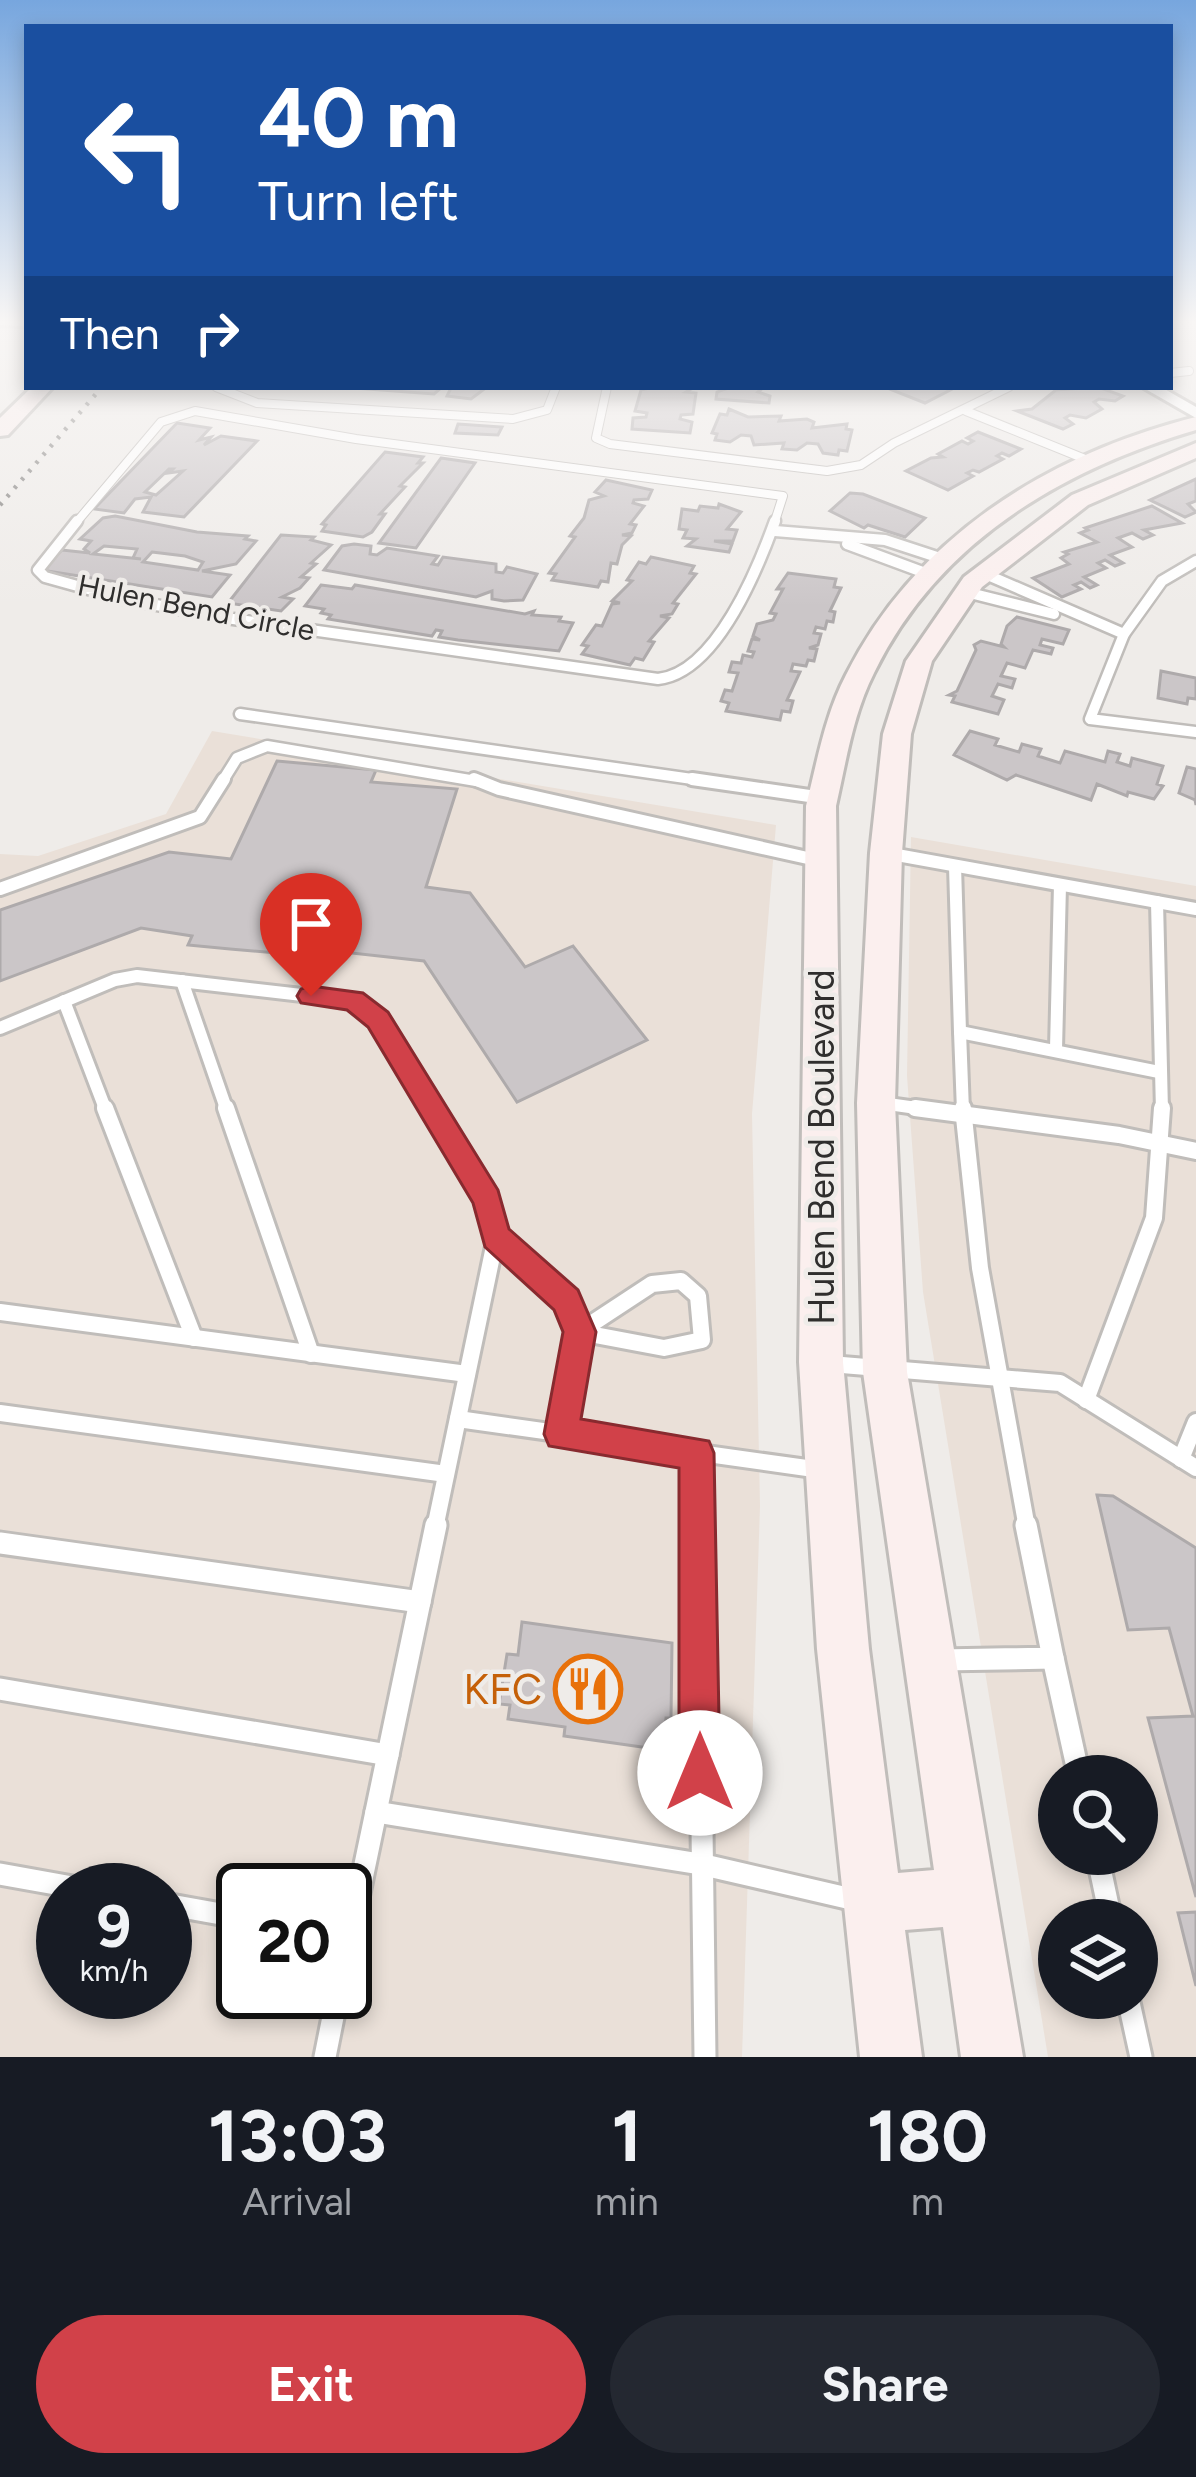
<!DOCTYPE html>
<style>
body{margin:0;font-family:Figtree,sans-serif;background:#242831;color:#f1f3f6;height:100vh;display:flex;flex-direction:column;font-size:45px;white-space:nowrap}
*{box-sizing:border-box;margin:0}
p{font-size:39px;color:#9ea1a6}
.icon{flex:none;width:66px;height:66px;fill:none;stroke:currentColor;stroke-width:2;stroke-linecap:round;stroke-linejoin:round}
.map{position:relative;height:2057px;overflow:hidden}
.panel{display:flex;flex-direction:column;background:#171b24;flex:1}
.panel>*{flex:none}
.top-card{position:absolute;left:24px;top:24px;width:1149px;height:366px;border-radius:0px;box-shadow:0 6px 18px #0003;background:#1a4fa0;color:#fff;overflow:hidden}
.tools{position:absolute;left:1038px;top:1755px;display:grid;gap:24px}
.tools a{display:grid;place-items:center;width:120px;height:120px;border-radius:50%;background:#171b24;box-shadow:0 6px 18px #0003;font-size:60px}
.speed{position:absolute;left:36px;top:1863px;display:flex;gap:24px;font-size:60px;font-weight:700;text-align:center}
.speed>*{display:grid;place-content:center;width:156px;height:156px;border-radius:50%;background:#171b24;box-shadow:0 6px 18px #0003;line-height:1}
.speed small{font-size:30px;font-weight:400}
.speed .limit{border:6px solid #111;border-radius:18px;background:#fff;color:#111}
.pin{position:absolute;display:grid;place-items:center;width:102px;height:102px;color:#fff;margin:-123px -51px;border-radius:50% 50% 50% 0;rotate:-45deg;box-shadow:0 0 12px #0007}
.pin .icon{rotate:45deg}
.me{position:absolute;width:132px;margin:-66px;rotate:0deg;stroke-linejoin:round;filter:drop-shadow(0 0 9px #0008)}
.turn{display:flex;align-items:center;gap:42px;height:252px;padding:0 36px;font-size:54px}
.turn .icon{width:156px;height:156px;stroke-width:2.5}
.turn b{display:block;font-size:84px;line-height:102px}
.then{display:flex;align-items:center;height:114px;padding:0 36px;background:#0003;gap:24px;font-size:45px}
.eta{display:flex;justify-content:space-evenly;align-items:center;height:204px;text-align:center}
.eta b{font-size:72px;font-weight:700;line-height:84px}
.primary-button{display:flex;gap:24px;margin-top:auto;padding:24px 36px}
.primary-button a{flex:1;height:138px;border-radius:72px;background:#d14149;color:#fff;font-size:48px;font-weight:700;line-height:138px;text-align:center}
.primary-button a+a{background:#242831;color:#f1f3f6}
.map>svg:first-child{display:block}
</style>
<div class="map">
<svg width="1196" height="2057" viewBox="0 0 1196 2057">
<rect width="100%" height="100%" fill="#efece9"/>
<g fill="#eae0d8" fill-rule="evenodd">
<path d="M 212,731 L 776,825 L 752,1114 L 760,1506 L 742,2057 L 0,2057 L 0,854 L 38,856 L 166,814 ZM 63,1890 L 165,1890 L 165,1992 L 63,1992 ZM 243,1890 L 345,1890 L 345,1992 L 243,1992 Z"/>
<path d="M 911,837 L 1196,886 L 1196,2057 L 1048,2057 L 923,1292 L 907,1076 ZM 1059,1776 L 1137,1776 L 1137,1854 L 1059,1854 ZM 1059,1920 L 1137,1920 L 1137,1998 L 1059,1998 Z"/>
</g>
<g fill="#cbc6c8" stroke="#aeaaab" stroke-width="3" fill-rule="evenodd">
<polygon points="341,387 487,387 471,399 447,396 451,388 442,387 434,394"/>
<polygon points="653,387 695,387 686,392 696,393 693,414 681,415 680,419 692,422 690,433 632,429 633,418 646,417 647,413 635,411 641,390"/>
<polygon points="731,387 764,387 758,392 770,396 769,403 716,399 717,392"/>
<polygon points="899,387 951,387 954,388 925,403 892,390"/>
<polygon points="1098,387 1123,396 1115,401 1099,399 1094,402 1102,409 1086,418 1070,415 1065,418 1073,424 1063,429 1017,411 1032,409 1056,390"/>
<polygon points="729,409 748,417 781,416 779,421 807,419 814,422 812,428 847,424 846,429 852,430 847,451 839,450 838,455 823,453 818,444 807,443 797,450 782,449 784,443 754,445 751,436 741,435 730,442 715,440 717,434 712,433 720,414 727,415"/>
<path d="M 177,423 L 210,428 L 199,440 L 211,437 L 204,445 L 221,436 L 257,441 L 184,517 L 143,512 L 151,497 L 135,499 L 124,513 L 94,509 ZM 169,469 L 173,469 L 169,473 L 183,471 L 156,495 L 145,492 Z"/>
<polygon points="458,424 502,427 498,435 455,433"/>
<polygon points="978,432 1021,449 1009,456 1002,453 997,456 1003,459 979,472 973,470 967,473 973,476 948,490 906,471 931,458 943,457 938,454 962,441 968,444 973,441 967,438"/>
<polygon points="385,452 423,457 418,463 423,463 400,486 405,487 380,514 385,514 372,532 363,537 322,531 326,525 322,524"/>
<polygon points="441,458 475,463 416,548 379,543"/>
<polygon points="1196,479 1196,501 1188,504 1196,512 1185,517 1150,500"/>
<polygon points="606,480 652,490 648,499 634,500 633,503 644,506 630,524 636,525 632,533 622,535 631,536 622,545 617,564 611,563 608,582 601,581 598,587 552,580 556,574 549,573 575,537 570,536 584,518 589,500 604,496 595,492"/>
<polygon points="850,493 863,494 925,518 905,537 868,525 864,528 830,511"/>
<polygon points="719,504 741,512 727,529 737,530 733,541 714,541 732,544 729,552 687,546 696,539 683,538 687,530 679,529 682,509 698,511 700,506 718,508"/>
<polygon points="1152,506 1182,523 1144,530 1153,535 1143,539 1132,533 1118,538 1132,547 1110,555 1123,563 1115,566 1105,560 1098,563 1106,568 1084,577 1097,585 1090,588 1081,582 1074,585 1081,589 1062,597 1033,578 1069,564 1061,558 1068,554 1064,552 1097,542 1080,533 1088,530 1085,528"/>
<path d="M 115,516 L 197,532 L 248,536 L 245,539 L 256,541 L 236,564 L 202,571 L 230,575 L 212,597 L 41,570 L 62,550 L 90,553 L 84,549 L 91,541 L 80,539 L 103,518 ZM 104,546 L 137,549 L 133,558 L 141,559 L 93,554 ZM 152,552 L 185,556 L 203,562 L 198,570 L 143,562 Z"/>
<polygon points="281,535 314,537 311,540 331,545 311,563 316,564 301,577 309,578 300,588 282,597 293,599 281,611 228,603"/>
<polygon points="354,544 371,546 370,554 377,555 387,548 438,556 432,564 438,565 443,557 496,564 496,572 503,573 507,567 537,574 523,600 504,601 492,599 492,591 476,597 324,570 342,546"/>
<polygon points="651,557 694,566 690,573 696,574 673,603 678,604 672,614 660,616 669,618 649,641 654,642 643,660 635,658 630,665 582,654 588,646 582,645 596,625 602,626 612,604 620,603 612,601 632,581 627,580 639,562 646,564"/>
<polygon points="788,573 836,579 834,587 841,588 830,611 835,612 833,622 827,621 825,629 816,627 814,633 821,634 818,645 809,648 817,649 814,661 808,660 806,666 793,664 791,671 800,672 787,700 793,701 790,712 782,711 780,720 726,711 729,703 721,701 725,690 732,691 738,673 729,672 732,662 741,663 743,655 752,657 754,652 748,651 752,639 760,640 753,636 757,624 773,620 776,614 770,613 783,589 777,589"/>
<polygon points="321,585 352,589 355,585 525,614 534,611 532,615 561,617 559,621 573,623 559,651 458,640 439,637 442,631 436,630 432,636 328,619 331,615 321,613 324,609 305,606"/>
<polygon points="1017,617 1069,630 1063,644 1042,639 1040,645 1053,648 1051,654 1033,650 1025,668 1007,663 1001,676 1015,679 1012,688 998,684 992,696 1004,700 998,714 952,702 955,696 949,695 957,691 976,650 974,645 981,641 1004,647 1001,644 1007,626"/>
<polygon points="1161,671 1196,678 1196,699 1188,698 1187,704 1158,698"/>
<polygon points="970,731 998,739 995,745 1019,752 1022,744 1041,749 1038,756 1060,763 1065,751 1105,762 1108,751 1120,754 1117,762 1130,766 1132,758 1163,766 1157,784 1163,786 1154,799 1128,792 1127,796 1097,784 1091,800 1016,775 1007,780 954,755"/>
<polygon points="277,761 376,770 371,782 457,789 426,887 470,893 525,967 573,946 647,1040 517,1102 424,961 325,950 322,957 230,949 188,945 192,936 141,928 0,981 0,910 169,852 231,859"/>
<polygon points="1187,767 1196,769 1196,805 1195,800 1179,793"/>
<polygon points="1097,1495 1113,1496 1196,1548 1196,1897 1148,1718 1193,1716 1169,1628 1128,1630"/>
<polygon points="522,1622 672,1643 671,1718 666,1718 663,1750 564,1736 565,1727 508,1719 510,1705 499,1704 507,1654 518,1655"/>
<polygon points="1196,1912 1196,1986 1178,1913"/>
</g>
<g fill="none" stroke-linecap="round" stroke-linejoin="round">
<defs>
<g id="lane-far4">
<polyline points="1170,373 1189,371"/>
<polyline points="216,387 257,403 513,419 547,410 556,387"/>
<polyline points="607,387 596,438 610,444 827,471 861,465 894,443 1009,387"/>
<polyline points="966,411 1085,459"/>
<polyline points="75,524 161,422 195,411 356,439 783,496 774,524"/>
</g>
<g id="lane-far3">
<path d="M 77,521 L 38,570 L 45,577 L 124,599 L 226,618 L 658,679 C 716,673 758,568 775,521"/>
<polyline points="775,531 885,540 940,558"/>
<polyline points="847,544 928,574"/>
<polyline points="1196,561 1162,581 1124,634 1090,719 1196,732"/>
<polyline points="983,573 1124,634"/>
<polyline points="966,592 1054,614"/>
<polyline points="240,714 713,782"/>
<polyline points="222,782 237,758 267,746 482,782"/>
</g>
<g id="lane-far2">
<polyline points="474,779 499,789 821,861"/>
<polyline points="692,779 823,798"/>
<polyline points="886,853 1196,909"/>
<polyline points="955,866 960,1032"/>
<polyline points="0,889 200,817 224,779"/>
<polyline points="1157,902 1162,1111"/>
<polyline points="182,981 227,1111"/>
<polyline points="64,1001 106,1111"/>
<polyline points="0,1028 115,980 137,976 354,1001 378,1020 432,1111"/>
<polyline points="1056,1049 1060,885"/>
<polyline points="881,1103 938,1111"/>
<polyline points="963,1111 960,1032 1159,1072"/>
</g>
<g id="lane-far1">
<polyline points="105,1108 194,1338"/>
<polyline points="226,1108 311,1354"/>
<polyline points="430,1108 494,1215 496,1237 435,1528"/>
<polyline points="915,1108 1119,1135 1196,1151"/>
<polyline points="963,1108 980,1268 1027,1528"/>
<path d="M 496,1237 C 591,1322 583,1310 562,1434"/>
<polygon points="681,1281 698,1296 702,1340 664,1348 579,1332 652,1284"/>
<polyline points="0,1312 467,1374"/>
<polyline points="830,1364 1060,1383 1196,1468"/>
<polyline points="1086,1400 1154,1218 1162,1108"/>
<polyline points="0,1413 446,1474"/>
<polyline points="458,1419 821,1470"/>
<polyline points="697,1453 698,1528"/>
<polyline points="1181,1459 1196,1422"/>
</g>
<g id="lane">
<polyline points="698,1525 705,2057"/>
<polyline points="0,1543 420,1602"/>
<polyline points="1053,1658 1079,1776"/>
<polyline points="941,1660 1053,1658 1026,1525"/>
<polyline points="0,1689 388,1755"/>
<polyline points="376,1812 700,1864 860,1901"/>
<polyline points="1097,1854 1111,1920"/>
<polyline points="0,1874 89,1890"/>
<polyline points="165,1904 243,1918"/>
<polyline points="345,1960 436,1525"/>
<polyline points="1128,1998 1141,2057"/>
<polyline points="325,2057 338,1992"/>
</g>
<g id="street">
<polygon points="0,319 27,319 27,326 0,325"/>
<polygon points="1142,387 1161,387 1196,407 1196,418"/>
</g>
<g id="secondary">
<polygon points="32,387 53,387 8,435 0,436 0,418"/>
<path d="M 1196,417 L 1196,430 C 1061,470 938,542 874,673 C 853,714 846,762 836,806 L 843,1362 L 869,1649 L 898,1873 L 934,1870 L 863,1372 L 857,1103 L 870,853 L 883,734 L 906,661 L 964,577 L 1072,495 L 1196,443 L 1196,458 L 1088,505 L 982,587 L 932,661 L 911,734 L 902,853 L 895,1103 L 907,1372 L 1023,2057 L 961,2057 L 943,1927 L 905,1930 L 922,2057 L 860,2057 L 817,1649 L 799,1362 L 806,806 C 817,762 825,715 846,675 C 916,536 1049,454 1196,417 Z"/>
</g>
</defs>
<use href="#lane-far4" stroke="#c0bdba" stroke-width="10"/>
<use href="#lane-far3" stroke="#c0bdba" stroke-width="15"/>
<use href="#lane-far2" stroke="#c0bdba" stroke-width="18"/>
<use href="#lane-far1" stroke="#c0bdba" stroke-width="22"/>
<use href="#lane" stroke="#c0bdba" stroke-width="27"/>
<use href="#street" stroke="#c0bdba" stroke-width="6"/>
<use href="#secondary" stroke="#c0bdba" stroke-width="6"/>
<use href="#lane-far4" stroke="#fff" stroke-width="8"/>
<use href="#lane-far3" stroke="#fff" stroke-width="10"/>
<use href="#lane-far2" stroke="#fff" stroke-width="12"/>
<use href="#lane-far1" stroke="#fff" stroke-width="16"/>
<use href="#lane" stroke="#fff" stroke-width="21"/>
<use href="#street" fill="#fff" fill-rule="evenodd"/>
<use href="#secondary" fill="#fbefee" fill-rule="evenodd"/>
<polyline stroke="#83817f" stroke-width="4.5" stroke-dasharray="3 8" stroke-linecap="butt" points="0,505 102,387"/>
</g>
<linearGradient id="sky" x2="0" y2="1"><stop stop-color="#77a6de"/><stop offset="0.53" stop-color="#f8f6f5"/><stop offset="1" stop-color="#f8f6f5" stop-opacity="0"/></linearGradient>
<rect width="1196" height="607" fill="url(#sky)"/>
<polygon fill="#d14149" stroke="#882a2f" stroke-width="3" points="311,986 363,993 388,1012 498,1190 509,1229 578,1290 596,1332 581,1419 709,1441 714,1453 720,1773 714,1787 700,1793 685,1787 679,1773 679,1468 549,1446 544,1434 563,1332 554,1310 485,1247 473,1203 368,1027 347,1010 301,1003 297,996 301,989"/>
<defs>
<symbol id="restaurant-ring" viewBox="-11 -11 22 22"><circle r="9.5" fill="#efece9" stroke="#e8710a" stroke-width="1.5"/><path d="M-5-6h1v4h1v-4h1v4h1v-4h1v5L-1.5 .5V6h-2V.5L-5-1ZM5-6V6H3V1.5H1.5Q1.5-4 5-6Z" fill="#e8710a"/></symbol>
</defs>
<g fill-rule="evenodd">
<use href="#restaurant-ring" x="550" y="1651" width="76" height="76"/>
</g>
<g text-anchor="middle" stroke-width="9" stroke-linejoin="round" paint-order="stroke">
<g font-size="30" fill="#2f2e2d" stroke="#efece9">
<text transform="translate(196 608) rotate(11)" y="10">Hulen Bend Circle</text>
</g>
<g font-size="36" fill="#2f2e2d" stroke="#efece9">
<text transform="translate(821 1147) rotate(-90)" y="13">Hulen Bend Boulevard</text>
</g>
<g font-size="42" fill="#c56008" stroke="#efece9" text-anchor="end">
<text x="542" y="1704">KFC</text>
</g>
</g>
</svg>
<div class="tools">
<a><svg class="icon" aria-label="search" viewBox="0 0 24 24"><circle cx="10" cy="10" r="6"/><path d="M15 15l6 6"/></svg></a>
<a><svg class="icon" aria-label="layers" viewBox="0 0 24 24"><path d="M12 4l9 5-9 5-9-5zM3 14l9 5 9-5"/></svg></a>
</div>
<div class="speed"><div>9<small>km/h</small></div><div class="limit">20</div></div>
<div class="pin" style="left:311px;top:996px;background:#d93025"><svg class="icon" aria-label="arrive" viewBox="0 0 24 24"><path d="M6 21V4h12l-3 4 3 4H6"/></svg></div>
<svg class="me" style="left:700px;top:1773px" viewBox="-20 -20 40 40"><circle r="19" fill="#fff"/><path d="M0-13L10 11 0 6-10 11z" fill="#d14149"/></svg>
<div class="top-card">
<div class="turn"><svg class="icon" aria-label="left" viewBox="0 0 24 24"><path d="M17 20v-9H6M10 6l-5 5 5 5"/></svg><div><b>40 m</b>Turn left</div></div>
<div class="then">Then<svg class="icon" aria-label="right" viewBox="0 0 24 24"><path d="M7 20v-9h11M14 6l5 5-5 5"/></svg></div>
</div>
</div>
<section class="panel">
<div class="eta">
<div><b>13:03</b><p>Arrival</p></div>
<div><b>1</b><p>min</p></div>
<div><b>180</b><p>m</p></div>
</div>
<div class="primary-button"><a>Exit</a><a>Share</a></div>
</section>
